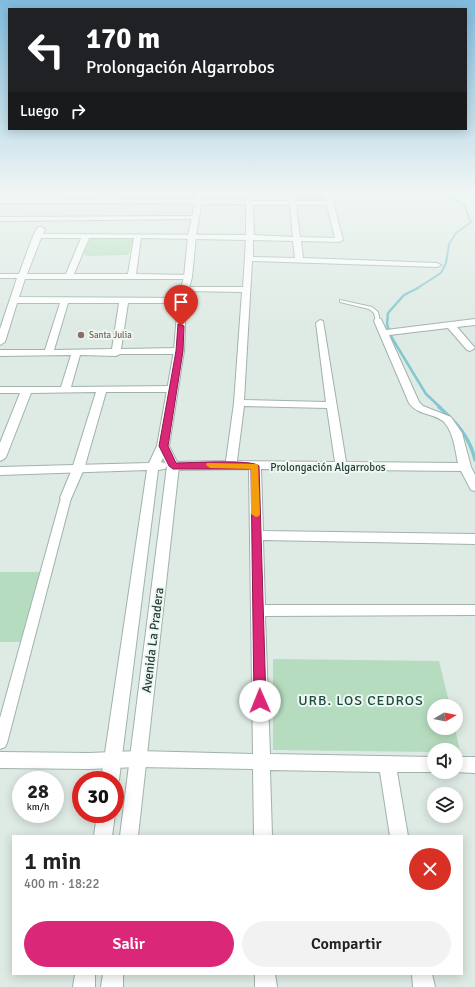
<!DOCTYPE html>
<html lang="es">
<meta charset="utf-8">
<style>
body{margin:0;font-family:Signika,sans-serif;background:#f2f2f2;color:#222;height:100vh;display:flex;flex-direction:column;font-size:15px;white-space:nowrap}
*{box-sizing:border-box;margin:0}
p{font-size:13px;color:#767676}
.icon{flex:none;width:22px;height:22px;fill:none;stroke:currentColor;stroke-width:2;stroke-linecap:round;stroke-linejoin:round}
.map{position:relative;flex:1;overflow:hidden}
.sheet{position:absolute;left:12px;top:835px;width:451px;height:140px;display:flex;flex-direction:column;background:#fff;border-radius:0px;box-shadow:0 2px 10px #0003}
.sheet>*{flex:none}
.top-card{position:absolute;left:8px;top:8px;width:459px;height:122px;border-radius:0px;box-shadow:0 2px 10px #0003;background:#202124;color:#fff;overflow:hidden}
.needle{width:26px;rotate:80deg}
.fabs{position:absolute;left:427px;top:699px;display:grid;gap:8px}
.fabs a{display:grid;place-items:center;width:36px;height:36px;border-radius:50%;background:#fff;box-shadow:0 2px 10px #0003;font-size:20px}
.speed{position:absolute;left:12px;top:771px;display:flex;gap:8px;font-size:20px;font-weight:700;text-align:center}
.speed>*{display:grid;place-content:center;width:52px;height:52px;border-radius:50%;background:#fff;box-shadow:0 2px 10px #0003;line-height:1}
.speed small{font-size:10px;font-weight:400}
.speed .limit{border:6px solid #d22;background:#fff;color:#111}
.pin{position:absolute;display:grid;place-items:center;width:34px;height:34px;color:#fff;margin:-41px -17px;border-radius:50% 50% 50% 0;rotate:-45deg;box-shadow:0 0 4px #0007}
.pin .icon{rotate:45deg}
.me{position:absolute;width:44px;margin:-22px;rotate:359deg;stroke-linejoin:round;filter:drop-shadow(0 0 3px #0008)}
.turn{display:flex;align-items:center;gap:14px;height:84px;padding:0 12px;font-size:18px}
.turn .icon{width:52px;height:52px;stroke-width:2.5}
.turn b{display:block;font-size:28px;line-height:34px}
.then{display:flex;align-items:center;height:38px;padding:0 12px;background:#0003;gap:8px;font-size:15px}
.round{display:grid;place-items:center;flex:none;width:42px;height:42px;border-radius:21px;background:#f2f2f2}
.headline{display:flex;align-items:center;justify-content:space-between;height:68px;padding:0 12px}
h1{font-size:24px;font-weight:600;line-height:30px}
.primary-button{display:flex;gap:8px;margin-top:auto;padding:8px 12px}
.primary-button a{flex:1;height:46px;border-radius:24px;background:#db2777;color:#fff;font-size:16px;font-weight:600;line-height:46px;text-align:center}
.primary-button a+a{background:#f2f2f2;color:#222}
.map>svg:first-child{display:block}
</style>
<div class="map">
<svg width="475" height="987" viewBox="0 0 475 987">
<rect width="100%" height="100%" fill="#deeae4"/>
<g fill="#b6dcbf">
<polygon points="293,194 322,194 324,201 294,201"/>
<polygon points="92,238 131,238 134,239 129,254 126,255 87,256 84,254 90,239"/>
<polygon points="0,572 41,572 21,642 0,642"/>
<polygon points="273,659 439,661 450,706 434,706 434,728 455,728 460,752 456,752 456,750 434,750 434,752 273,750"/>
</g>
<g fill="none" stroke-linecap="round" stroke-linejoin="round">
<polyline stroke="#84c7d1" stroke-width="2" points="416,289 441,273 446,263 449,244 456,233 471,222 464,205 446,194"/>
<polyline stroke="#84c7d1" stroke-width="2.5" points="418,288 404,295 388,313 387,325 392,338 426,394 441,408"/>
<path stroke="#84c7d1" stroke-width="3.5" d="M 439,407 C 456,422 470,437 475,460"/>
<defs>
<polygon id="service" points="340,300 372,307 378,312 380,321 378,322 376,322 374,313 369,309 340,302"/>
<polygon id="pedestrian" points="66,495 71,498 7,743 5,747 0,749 0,718 61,498"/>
<g id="minor">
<path d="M 251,194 L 252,201 L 289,201 L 290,195 L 294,194 L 296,201 L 326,201 L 325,194 L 331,194 L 343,240 L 339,242 L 301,241 L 303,258 L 437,263 L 441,265 L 437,267 L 252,261 L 244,400 L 326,402 L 316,323 L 320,320 L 323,321 L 346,462 L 458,463 C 455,450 454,433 444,422 C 435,413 418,416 409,403 L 374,321 L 375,319 L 381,319 L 386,330 L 475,319 L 475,325 L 457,327 L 475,348 L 470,351 L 467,350 L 448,328 L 389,335 L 419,402 L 423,406 L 451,417 L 462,433 L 471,467 L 475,475 L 475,491 L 471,490 L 461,471 L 261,469 L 263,531 L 475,534 L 475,544 L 263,540 L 265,605 L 475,605 L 475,615 L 265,616 L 270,754 L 434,757 L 434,772 L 436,772 L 397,772 L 408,836 L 390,836 L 380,772 L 270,770 L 272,836 L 254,836 L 253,769 L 138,767 L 89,769 L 0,768 L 0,752 L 89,753 L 138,751 L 253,754 L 249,469 L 173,470 L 169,469 L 167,466 L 169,463 L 173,462 L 226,461 L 234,403 L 242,292 L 185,291 L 181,289 L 185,287 L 243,287 L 246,240 L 141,238 L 136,274 L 191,275 L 192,277 L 188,279 L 25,279 L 19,297 L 185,298 L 186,300 L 182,303 L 128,303 L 121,349 L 179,348 L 184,351 L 179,354 L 120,354 L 116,356 L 80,355 L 71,387 L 173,386 L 178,389 L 173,392 L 106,392 L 84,469 L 70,501 L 62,501 L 60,498 L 72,469 L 96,392 L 31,393 L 6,457 L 4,459 L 0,461 L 0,443 L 20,393 L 0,393 L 0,387 L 61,387 L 71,355 L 0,356 L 0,350 L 45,350 L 60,303 L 17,303 L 5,342 L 0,345 L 0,329 L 17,278 L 0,278 L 0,274 L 19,274 L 33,236 L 38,227 L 41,227 L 45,229 L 43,234 L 246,235 L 246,204 L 0,203 L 0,199 L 246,200 L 247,195 ZM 253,205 L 290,205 L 293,237 L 254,235 ZM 296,205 L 327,205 L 335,238 L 300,237 ZM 41,238 L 81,238 L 66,274 L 27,274 ZM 89,238 L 134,238 L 128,274 L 74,274 ZM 253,240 L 293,241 L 295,258 L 253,257 ZM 68,303 L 119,303 L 112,349 L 54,350 ZM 244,406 L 327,408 L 335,462 L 237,461 Z"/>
<polygon points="196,216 199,218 198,219 0,221 0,217"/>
<polygon points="456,757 475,757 475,773 454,772 456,772"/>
<polygon points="255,974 275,974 277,987 255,987"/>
<polygon points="412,974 432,974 435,987 413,987"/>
</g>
<g id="tertiary">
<polygon points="197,194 203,194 196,236 192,277 186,300 184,351 169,446 179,466 138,836 120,836 167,466 163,458 161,462 165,463 167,466 165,469 158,470 119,780 115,786 115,780 101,780 147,470 0,475 0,467 149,463 157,446 174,351 178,300 184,277 188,236"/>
<polygon points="97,814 115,814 112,836 94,836"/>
<polygon points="75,974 95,974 95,987 73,987"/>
<polygon points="103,974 123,974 123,987 101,987"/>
</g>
</defs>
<use href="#service" stroke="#a1b2ab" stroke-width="2"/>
<use href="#pedestrian" stroke="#a1b2ab" stroke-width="2"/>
<use href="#minor" stroke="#a1b2ab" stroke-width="2"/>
<use href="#tertiary" stroke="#a1b2ab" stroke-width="2"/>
<use href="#service" fill="#fff" fill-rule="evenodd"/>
<use href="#pedestrian" fill="#fff" fill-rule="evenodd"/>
<use href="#minor" fill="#fff" fill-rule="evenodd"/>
<use href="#tertiary" fill="#fff" fill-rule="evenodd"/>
</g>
<linearGradient id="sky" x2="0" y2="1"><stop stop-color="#80bcdf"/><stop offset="0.58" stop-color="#f0f6f3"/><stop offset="1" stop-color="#f0f6f3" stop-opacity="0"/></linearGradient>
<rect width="475" height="333" fill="url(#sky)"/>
<path fill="#db2777" stroke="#8e194d" d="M 178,324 L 184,326 L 183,351 L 168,446 L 176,463 C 189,463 253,459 259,466 L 266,701 L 264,704 L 260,706 L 256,704 L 254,701 L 251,469 L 173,469 L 169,466 L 159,446 L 176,351 Z"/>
<polygon fill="#f59e0b" points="207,463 258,464 260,514 259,516 256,517 251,514 251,469 210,468 206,465"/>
<circle fill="#8d6e63" stroke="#eef7f2" stroke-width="1.5" cx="81" cy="335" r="4"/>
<g text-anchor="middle" stroke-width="4" stroke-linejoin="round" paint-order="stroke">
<g font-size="9" fill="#785e54" stroke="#eef7f2" text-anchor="start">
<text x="89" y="338">Santa Julia</text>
</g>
<g font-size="11" fill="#1f3a32" stroke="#eef7f2">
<text x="328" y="471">Prolongación Algarrobos</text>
</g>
<g font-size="13" fill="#1f3a32" stroke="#eef7f2">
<text transform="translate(152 640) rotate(-83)" y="5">Avenida La Pradera</text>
</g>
<g font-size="14" letter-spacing="1" fill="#1b4c3f" stroke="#eef7f2">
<text x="361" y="705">URB. LOS CEDROS</text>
</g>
</g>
</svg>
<div class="fabs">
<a><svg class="needle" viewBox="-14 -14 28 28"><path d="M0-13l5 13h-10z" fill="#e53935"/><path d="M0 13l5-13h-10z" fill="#767676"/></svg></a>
<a><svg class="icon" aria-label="sound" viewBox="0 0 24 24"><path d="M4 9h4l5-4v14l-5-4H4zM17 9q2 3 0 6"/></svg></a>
<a><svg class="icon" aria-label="layers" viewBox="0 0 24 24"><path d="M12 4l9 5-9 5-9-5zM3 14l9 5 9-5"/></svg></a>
</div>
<div class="speed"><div>28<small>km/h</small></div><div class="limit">30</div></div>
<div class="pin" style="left:181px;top:326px;background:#d93025"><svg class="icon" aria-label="arrive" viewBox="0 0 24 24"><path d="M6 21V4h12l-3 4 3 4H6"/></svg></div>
<svg class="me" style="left:260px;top:701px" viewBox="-20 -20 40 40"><circle r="19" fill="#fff"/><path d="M0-13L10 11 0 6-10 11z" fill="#db2777"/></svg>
<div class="top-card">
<div class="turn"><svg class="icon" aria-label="left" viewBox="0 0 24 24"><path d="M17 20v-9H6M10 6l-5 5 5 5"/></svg><div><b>170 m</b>Prolongación Algarrobos</div></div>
<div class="then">Luego<svg class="icon" aria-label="right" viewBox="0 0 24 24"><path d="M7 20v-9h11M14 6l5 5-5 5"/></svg></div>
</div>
<section class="sheet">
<div class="headline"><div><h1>1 min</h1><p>400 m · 18:22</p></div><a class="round" style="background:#d93025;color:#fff"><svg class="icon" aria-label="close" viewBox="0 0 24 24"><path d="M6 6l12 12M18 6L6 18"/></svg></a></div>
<div class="primary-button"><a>Salir</a><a>Compartir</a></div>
</section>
</div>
